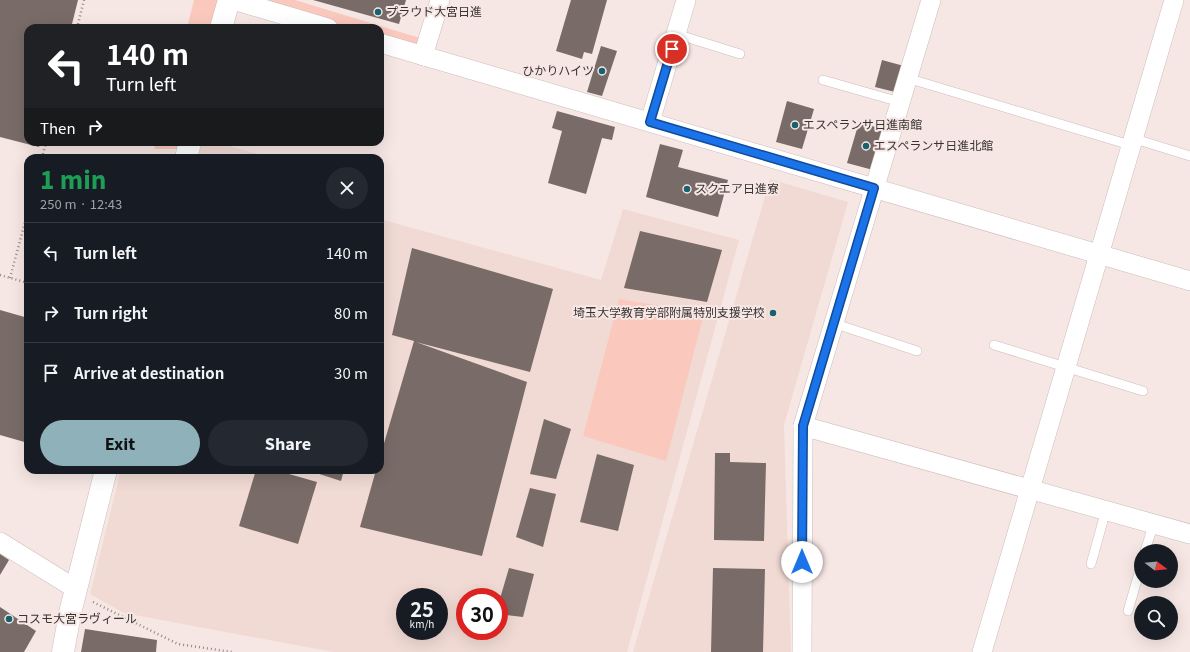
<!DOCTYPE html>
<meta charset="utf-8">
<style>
body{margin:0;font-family:Georgia,"Noto Sans JP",serif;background:#242831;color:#f1f3f6;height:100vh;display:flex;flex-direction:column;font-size:15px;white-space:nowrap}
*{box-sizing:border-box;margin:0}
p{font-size:13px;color:#9ea1a6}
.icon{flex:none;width:22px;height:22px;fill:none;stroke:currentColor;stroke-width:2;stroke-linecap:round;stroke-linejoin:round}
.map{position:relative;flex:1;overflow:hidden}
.sheet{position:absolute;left:24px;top:154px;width:360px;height:320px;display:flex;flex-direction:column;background:#171b24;border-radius:12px;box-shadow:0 4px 16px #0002}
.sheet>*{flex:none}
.guide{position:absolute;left:24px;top:24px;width:360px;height:122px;border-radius:12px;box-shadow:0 4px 16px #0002;background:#202124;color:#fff;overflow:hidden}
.needle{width:26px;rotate:106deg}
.controls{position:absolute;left:1134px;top:544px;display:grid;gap:8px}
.controls a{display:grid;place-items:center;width:44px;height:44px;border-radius:50%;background:#171b24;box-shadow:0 4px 16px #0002;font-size:20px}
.speed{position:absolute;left:396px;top:588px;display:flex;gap:8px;font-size:20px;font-weight:700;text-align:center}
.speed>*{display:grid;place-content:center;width:52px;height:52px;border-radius:50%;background:#171b24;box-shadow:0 4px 16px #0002;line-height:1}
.speed small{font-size:10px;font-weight:400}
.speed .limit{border:6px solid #d22;background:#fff;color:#111}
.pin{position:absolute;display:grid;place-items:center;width:34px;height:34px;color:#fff;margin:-17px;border:2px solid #fff;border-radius:50%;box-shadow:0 1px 4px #0007}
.me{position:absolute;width:44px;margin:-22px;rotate:0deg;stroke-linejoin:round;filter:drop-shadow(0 0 3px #0008)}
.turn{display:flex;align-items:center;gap:14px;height:84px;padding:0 16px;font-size:18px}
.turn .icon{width:52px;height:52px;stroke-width:2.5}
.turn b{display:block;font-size:28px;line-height:34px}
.then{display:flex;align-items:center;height:38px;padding:0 16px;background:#0003;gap:8px;font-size:15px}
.round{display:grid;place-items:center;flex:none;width:42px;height:42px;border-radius:21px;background:#242831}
.overview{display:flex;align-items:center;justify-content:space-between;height:68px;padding:0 16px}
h1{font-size:24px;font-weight:800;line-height:30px;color:#1e9e55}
.button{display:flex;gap:8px;margin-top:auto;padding:8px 16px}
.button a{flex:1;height:46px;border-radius:24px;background:#8fb1b9;color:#111;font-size:16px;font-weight:800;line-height:46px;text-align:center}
.button a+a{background:#242831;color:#f1f3f6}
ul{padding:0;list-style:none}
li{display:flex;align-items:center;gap:12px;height:60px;padding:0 16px;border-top:1px solid #363941}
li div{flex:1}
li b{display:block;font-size:15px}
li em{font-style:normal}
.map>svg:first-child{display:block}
</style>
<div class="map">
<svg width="1190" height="652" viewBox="0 0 1190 652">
<rect width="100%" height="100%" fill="#f6e7e4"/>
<g fill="#f1dad4" fill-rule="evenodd">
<polygon points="201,142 214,142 273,158 198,158"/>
<polygon points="770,179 848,202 784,425 791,652 633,652"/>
<path d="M 623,209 L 739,240 L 627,652 L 333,652 L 124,613 L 90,594 L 121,470 L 380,470 L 380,219 L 601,280 ZM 405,597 L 439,597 L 439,631 L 405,631 ZM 465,597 L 499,597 L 499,631 L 465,631 Z"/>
</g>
<g fill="#fac8bc">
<polygon points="194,0 220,0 212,28 187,28"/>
<polygon points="258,0 295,0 423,39 420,51 380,40 380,28 340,28 257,4"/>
<polygon points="156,142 182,142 180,149 154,149"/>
<polygon points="619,299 704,313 666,461 583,436"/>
</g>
<g fill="#786b68">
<polygon points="0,0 78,0 71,28 28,28 28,142 40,142 39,147 0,137"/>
<polygon points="313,0 406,0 399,24"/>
<polygon points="571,0 607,0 592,54 584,52 582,59 556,51"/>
<polygon points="601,46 617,51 602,96 587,92"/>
<polygon points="882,60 904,66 895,92 875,87"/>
<polygon points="787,101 814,109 802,149 776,142"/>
<polygon points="557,111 615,127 612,140 602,138 586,194 548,183 562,131 552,128"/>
<polygon points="859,122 885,130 873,170 847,163"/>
<polygon points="660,144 683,150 678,167 728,180 718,217 646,197"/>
<polygon points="640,231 722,250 707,302 624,288"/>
<polygon points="412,248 553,289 530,372 416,342 527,382 482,556 360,527 376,470 380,470 380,457 414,341 392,335"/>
<polygon points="0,310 28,318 28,443 0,435"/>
<polygon points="544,419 571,429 556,479 530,474"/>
<polygon points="715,453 730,453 730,462 766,463 764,541 714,540"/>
<polygon points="597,454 634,465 618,531 580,522"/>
<polygon points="256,470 275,470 317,482 298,544 239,526"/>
<polygon points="307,470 344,470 341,481"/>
<polygon points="530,488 556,494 543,547 516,537"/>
<polygon points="0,554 9,560 0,575"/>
<polygon points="509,568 534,574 523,617 499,614 499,602"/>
<polygon points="713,568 765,569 763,652 711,652"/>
<polygon points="0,607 36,631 24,652 0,652"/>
<polygon points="85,629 157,640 156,652 81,652"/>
</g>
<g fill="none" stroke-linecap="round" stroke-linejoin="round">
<defs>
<g id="service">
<polyline points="676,34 740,54"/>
<polyline points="907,78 1130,145"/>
<polyline points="823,80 900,102"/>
<polyline points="1132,138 1190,156"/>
<polyline points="833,323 917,351"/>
<polyline points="994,345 1143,391"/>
<polyline points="1145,551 1154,523"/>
<polyline points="1091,564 1106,510"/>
<polyline points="1128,611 1141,566"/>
</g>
<g id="minor">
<polyline points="233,0 328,28"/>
<polyline points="380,43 1190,281"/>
<polyline points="423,56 440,0"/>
<polyline points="650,122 686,0"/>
<polyline points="803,426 1190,534"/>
<polyline points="0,542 76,589"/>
<polyline points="802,652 803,426 931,0"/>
<path d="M 982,652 C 1047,435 1108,217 1174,0"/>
</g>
<g id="tertiary">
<polyline points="221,28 229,0"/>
<polyline points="186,158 190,142"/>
<polyline points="63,652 70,613 106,470"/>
</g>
</defs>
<use href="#service" stroke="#cbbdb9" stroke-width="10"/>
<use href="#minor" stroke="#cbbdb9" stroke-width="20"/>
<use href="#tertiary" stroke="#cbbdb9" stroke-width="23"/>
<g stroke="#928886" stroke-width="2.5" stroke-dasharray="1 3" stroke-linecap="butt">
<polyline points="77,28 84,0"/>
<polyline points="42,158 46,142"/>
<polyline points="0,275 28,283"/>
<polyline points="10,278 28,211"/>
<polyline points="93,602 178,644 232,652"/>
</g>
<use href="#service" stroke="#fff" stroke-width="9"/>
<use href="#minor" stroke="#fff" stroke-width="19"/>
<use href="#tertiary" stroke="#fff" stroke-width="22"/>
</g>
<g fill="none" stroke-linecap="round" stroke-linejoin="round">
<defs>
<polyline id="route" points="672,49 650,122 874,188 803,426 802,562"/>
</defs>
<use href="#route" stroke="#114b97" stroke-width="10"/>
<use href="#route" stroke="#1a73e8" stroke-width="7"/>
</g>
<g fill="#18616f" stroke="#f6e7e4" stroke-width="1.5">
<circle cx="378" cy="12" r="4"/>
<circle cx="602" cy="71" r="4"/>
<circle cx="795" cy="125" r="4"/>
<circle cx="866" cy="146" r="4"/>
<circle cx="687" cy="189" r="4"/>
<circle cx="773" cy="313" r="4"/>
<circle cx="9" cy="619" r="4"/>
</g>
<g text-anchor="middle" stroke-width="4" stroke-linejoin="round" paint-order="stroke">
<g font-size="12" fill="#393332" stroke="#f6e7e4" text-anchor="start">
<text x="386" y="16">プラウド大宮日進</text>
<text x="594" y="75" text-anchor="end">ひかりハイツ</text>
<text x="803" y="129">エスペランサ日進南館</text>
<text x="874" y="150">エスペランサ日進北館</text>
<text x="695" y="193">スクエア日進寮</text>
<text x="765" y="317" text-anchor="end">埼玉大学教育学部附属特別支援学校</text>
<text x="17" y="623">コスモ大宮ラヴィール</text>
</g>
</g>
</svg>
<div class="controls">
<a><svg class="needle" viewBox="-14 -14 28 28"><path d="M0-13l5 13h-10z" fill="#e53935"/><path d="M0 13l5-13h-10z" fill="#9ea1a6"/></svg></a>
<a><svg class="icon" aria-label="search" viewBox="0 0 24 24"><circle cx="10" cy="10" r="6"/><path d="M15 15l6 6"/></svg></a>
</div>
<div class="speed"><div>25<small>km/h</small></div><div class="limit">30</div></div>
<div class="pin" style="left:672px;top:49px;background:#d93025"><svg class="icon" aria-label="arrive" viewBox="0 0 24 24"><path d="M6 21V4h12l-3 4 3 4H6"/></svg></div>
<svg class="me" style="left:802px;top:562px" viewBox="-20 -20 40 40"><circle r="19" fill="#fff"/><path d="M0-13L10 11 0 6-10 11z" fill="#1a73e8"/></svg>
<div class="guide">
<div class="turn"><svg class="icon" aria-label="left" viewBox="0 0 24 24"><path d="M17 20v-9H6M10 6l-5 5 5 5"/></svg><div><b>140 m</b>Turn left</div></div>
<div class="then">Then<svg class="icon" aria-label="right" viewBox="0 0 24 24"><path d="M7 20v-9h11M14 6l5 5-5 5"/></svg></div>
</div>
<section class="sheet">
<div class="overview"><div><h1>1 min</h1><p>250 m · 12:43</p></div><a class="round"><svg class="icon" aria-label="close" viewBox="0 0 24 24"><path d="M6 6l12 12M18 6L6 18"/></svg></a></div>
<ul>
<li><svg class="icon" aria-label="left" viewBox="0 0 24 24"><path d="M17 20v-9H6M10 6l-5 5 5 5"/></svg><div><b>Turn left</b></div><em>140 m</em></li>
<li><svg class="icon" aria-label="right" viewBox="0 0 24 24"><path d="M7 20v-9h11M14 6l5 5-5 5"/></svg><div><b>Turn right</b></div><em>80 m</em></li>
<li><svg class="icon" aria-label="arrive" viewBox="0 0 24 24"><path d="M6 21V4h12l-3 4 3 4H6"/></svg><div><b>Arrive at destination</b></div><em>30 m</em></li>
</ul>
<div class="button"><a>Exit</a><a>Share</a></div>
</section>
</div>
